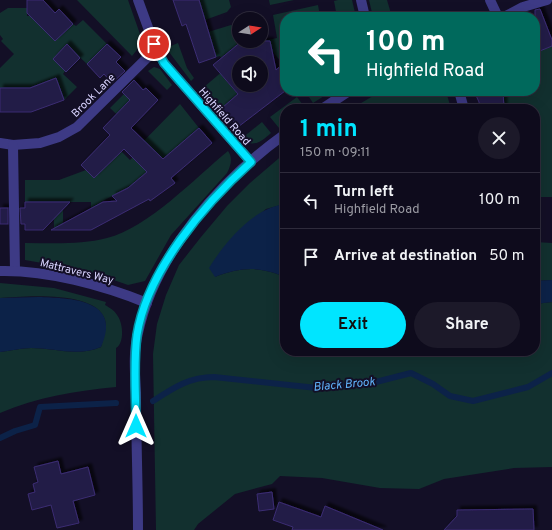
<!DOCTYPE html>
<meta charset="utf-8">
<style>
body{margin:0;font-family:Overpass,sans-serif;background:#1c1929;color:#f1f3f6;height:100vh;display:flex;flex-direction:column;font-size:15px;white-space:nowrap}
*{box-sizing:border-box;margin:0}
p{font-size:13px;color:#9b9ba3}
.icon{flex:none;width:22px;height:22px;fill:none;stroke:currentColor;stroke-width:2;stroke-linecap:round;stroke-linejoin:round}
.map{position:relative;flex:1;overflow:hidden}
.panel{position:absolute;left:280px;top:104px;width:260px;height:252px;display:flex;flex-direction:column;background:#0e0b1c;border-radius:16px;box-shadow:0 4px 16px #0002,0 0 0 1px #2e2b3b}
.panel>*{flex:none}
.banner{position:absolute;left:280px;top:12px;width:260px;height:84px;border-radius:16px;box-shadow:0 4px 16px #0002,0 0 0 1px #2e2b3b;background:#00695c;color:#fff;overflow:hidden}
.needle{width:26px;rotate:78deg}
.tools{position:absolute;left:232px;top:12px;display:grid;gap:8px}
.tools a{display:grid;place-items:center;width:36px;height:36px;border-radius:50%;background:#0e0b1c;box-shadow:0 4px 16px #0002,0 0 0 1px #2e2b3b;font-size:20px}
.pin{position:absolute;display:grid;place-items:center;width:34px;height:34px;color:#fff;margin:-17px;border:2px solid #fff;border-radius:50%;box-shadow:0 1px 4px #0007}
.me{position:absolute;width:44px;margin:-22px;rotate:0deg;stroke-linejoin:round;filter:drop-shadow(0 0 3px #0008)}
.turn{display:flex;align-items:center;gap:14px;height:84px;padding:0 20px;font-size:18px}
.turn .icon{width:52px;height:52px;stroke-width:2.5}
.turn b{display:block;font-size:28px;line-height:34px}
.round{display:grid;place-items:center;flex:none;width:42px;height:42px;border-radius:21px;background:#1c1929}
.head{display:flex;align-items:center;justify-content:space-between;height:68px;padding:0 20px}
h1{font-size:24px;font-weight:700;line-height:30px;color:#00e5ff}
.action{display:flex;gap:8px;margin-top:auto;padding:8px 20px}
.action a{flex:1;height:46px;border-radius:24px;background:#00e5ff;color:#111;font-size:16px;font-weight:700;line-height:46px;text-align:center}
.action a+a{background:#1c1929;color:#f1f3f6}
ul{padding:0;list-style:none}
li{display:flex;align-items:center;gap:12px;height:56px;padding:0 20px;border-top:1px solid #2e2b3b}
li div{flex:1}
li b{display:block;font-size:15px}
li em{font-style:normal}
.map>svg:first-child{display:block}
</style>
<div class="map">
<svg width="552" height="530" viewBox="0 0 552 530">
<defs>
<filter id="shadow"><feDropShadow dx="3.5" dy="-3.5" stdDeviation="1" flood-color="#0009"/></filter>
</defs>
<rect width="100%" height="100%" fill="#130f26"/>
<g fill="#12302f">
<polygon points="77,0 128,0 141,37 140,46 132,56"/>
<polygon points="199,0 229,0 231,7 227,12 205,20"/>
<polygon points="269,0 294,0 270,5"/>
<polygon points="338,0 352,0 356,17 337,17 334,1"/>
<polygon points="369,0 387,0 392,17 373,17"/>
<polygon points="318,5 320,16 303,14 302,17 285,17 285,62 283,64 266,44 261,63 239,63 222,76 238,94 222,108 204,87 243,54 237,45 221,58 220,56 216,57 208,32 231,25 236,27 240,46 277,38 273,15"/>
<polygon points="8,8 27,8 27,16 38,16 41,27 55,41 73,24 76,26 83,20 107,44 87,64 67,45 53,59 65,71 63,74 77,87 64,100 56,78 32,87 39,107 27,88 0,88 0,68 14,54 1,41 3,39 0,35 0,13"/>
<polygon points="178,43 187,68 194,78 191,81 166,48"/>
<polygon points="552,46 552,197 541,197 538,169 535,169 535,109 504,109 503,95 511,91 535,91 535,80 540,77 535,67 535,53"/>
<polygon points="154,67 160,69 172,85 167,90 148,71"/>
<polygon points="305,91 332,91 313,103"/>
<polygon points="386,91 446,91 451,109 351,109 373,96"/>
<polygon points="124,94 144,114 131,128 110,108"/>
<polygon points="297,97 305,108 285,109 285,123 279,128 270,117"/>
<polygon points="180,104 199,128 176,148 187,162 174,150 135,182 147,198 136,203 127,188 101,202 110,218 91,228 91,202 63,202 63,230 54,230 54,202 25,202 25,180 59,180 86,170 94,178 121,151 130,160 133,157 130,155"/>
<path d="M 262,122 L 271,133 C 261,142 253,148 241,139 Z"/>
<path d="M 228,151 C 233,158 231,165 227,173 L 171,235 L 145,281 L 128,285 L 88,271 L 25,260 L 25,243 C 52,243 81,245 107,238 C 148,228 195,178 228,151 Z"/>
<path d="M 285,153 L 285,204 L 266,209 L 234,236 L 215,277 C 241,267 259,266 285,277 L 285,351 L 535,351 L 535,304 L 552,302 L 552,467 L 514,468 L 444,479 L 419,489 L 380,488 L 322,478 L 280,476 L 272,484 L 235,494 L 198,524 L 194,530 L 156,530 L 153,354 L 157,324 L 166,295 L 179,265 L 201,237 L 227,206 L 250,183 Z"/>
<polygon points="535,242 552,243 552,280 535,281"/>
<path d="M 0,283 L 54,288 L 106,302 L 105,305 C 110,308 114,310 117,315 C 123,322 125,343 116,348 L 116,387 C 76,391 37,397 0,413 L 0,352 C 10,351 21,348 31,348 C 55,348 78,357 101,347 C 103,339 107,327 105,320 C 97,290 24,296 0,298 Z"/>
</g>
<g fill="#0c2248">
<path d="M 285,204 L 285,277 C 259,266 241,267 215,277 L 209,268 C 225,242 253,208 285,204 Z"/>
<polygon points="552,280 552,302 535,304 535,281"/>
<path d="M 38,297 C 70,298 123,299 101,347 C 78,357 55,348 31,348 C 21,348 10,351 0,352 L 0,298 Z"/>
</g>
<g fill="none" stroke-linecap="round" stroke-linejoin="round">
<g stroke="#0c2248" stroke-width="6">
<path d="M 153,401 C 173,388 189,377 214,377 L 317,388 L 368,384 L 411,373 L 433,384 L 450,396 L 473,401 L 528,387 L 552,373"/>
<polyline points="0,438 15,431 35,425 40,407 116,403"/>
</g>
</g>
<g fill="#241b47" stroke="#3b2d73" fill-rule="evenodd" filter="url(#shadow)">
<polygon points="27,0 43,0 55,13 59,9 73,24 55,41 27,13"/>
<polygon points="173,0 199,0 216,57 199,63 186,24 182,26"/>
<polygon points="540,9 552,40 552,46 535,53 535,10"/>
<path d="M 242,41 L 270,41 L 276,70 L 285,62 L 285,91 L 238,127 L 222,108 L 238,94 L 213,65 ZM 239,63 L 261,63 L 261,85 L 239,85 Z"/>
<polygon points="67,44 80,58 66,72 53,59"/>
<polygon points="107,44 121,57 116,62 125,71 112,83 104,74 100,78 87,64"/>
<polygon points="56,78 64,100 31,112 0,112 0,88 30,88"/>
<polygon points="134,80 143,90 146,88 158,100 131,128 163,159 199,128 212,143 171,178 175,183 150,201 149,199 91,230 51,230 103,202 117,201 112,196 128,188 147,172 124,149 94,178 81,165 110,135 103,128 130,100 122,92"/>
<polygon points="474,91 503,91 504,109 480,109 479,102"/>
<polygon points="25,202 70,202 43,230 25,230 25,224 21,224 20,208 25,208"/>
<rect x="0" y="208" width="8" height="16"/>
<polygon points="58,461 61,474 88,467 95,495 73,501 79,523 57,528 51,505 32,510 28,494 35,492 33,484 38,482 34,467"/>
<polygon points="272,492 274,509 259,511 257,494"/>
<polygon points="279,502 321,517 325,506 383,530 292,530 293,527 273,520"/>
<polygon points="533,509 534,530 444,530 457,516 457,510"/>
</g>
<g fill="none" stroke-linecap="round" stroke-linejoin="round">
<g stroke="#3d3a85" stroke-width="10">
<polyline points="138,0 154,44 164,63 251,162"/>
<polyline points="361,0 365,17"/>
<polyline points="490,0 498,17"/>
<polyline points="504,17 523,7 547,0"/>
<polyline points="459,91 464,109"/>
<polyline points="322,109 349,91"/>
<polyline points="0,143 13,145 40,143 59,137 77,127 156,49"/>
<polyline points="13,145 15,271"/>
<path d="M 0,271 C 47,270 103,285 147,303"/>
<path d="M 138,530 C 138,484 136,439 136,393 C 135,374 133,352 138,333 C 155,254 221,180 285,134"/>
</g>
</g>
<g fill="none" stroke-linecap="round" stroke-linejoin="round">
<defs>
<path id="route" d="M 136,426 C 136,396 133,365 137,335 C 147,271 204,204 251,162 L 164,63 L 154,44"/>
</defs>
<use href="#route" stroke="#0095a6" stroke-width="10"/>
<use href="#route" stroke="#00e5ff" stroke-width="7"/>
</g>
<g text-anchor="middle" stroke-width="4" stroke-linejoin="round" paint-order="stroke">
<g font-size="11" fill="#d9d4ff" stroke="#130f26">
<text transform="translate(93 95) rotate(-45)" y="4">Brook Lane</text>
<text transform="translate(225 116) rotate(49)" y="4">Highfield Road</text>
<text transform="translate(77 271) rotate(14)" y="4">Mattravers Way</text>
</g>
<g font-size="12" font-style="italic" fill="#62b6ff" stroke="#130f26">
<text transform="translate(344 384) rotate(-5)" y="4">Black Brook</text>
</g>
</g>
</svg>
<div class="tools">
<a><svg class="needle" viewBox="-14 -14 28 28"><path d="M0-13l5 13h-10z" fill="#e53935"/><path d="M0 13l5-13h-10z" fill="#9b9ba3"/></svg></a>
<a><svg class="icon" aria-label="sound" viewBox="0 0 24 24"><path d="M4 9h4l5-4v14l-5-4H4zM17 9q2 3 0 6"/></svg></a>
</div>
<div class="pin" style="left:154px;top:44px;background:#d93025"><svg class="icon" aria-label="arrive" viewBox="0 0 24 24"><path d="M6 21V4h12l-3 4 3 4H6"/></svg></div>
<svg class="me" style="left:136px;top:426px" viewBox="-20 -20 40 40"><path d="M0-17L14 15 0 8-14 15z" fill="#00e5ff" stroke="#fff" stroke-width="4"/></svg>
<div class="banner">
<div class="turn"><svg class="icon" aria-label="left" viewBox="0 0 24 24"><path d="M17 20v-9H6M10 6l-5 5 5 5"/></svg><div><b>100 m</b>Highfield Road</div></div>
</div>
<section class="panel">
<div class="head"><div><h1>1 min</h1><p>150 m · 09:11</p></div><a class="round"><svg class="icon" aria-label="close" viewBox="0 0 24 24"><path d="M6 6l12 12M18 6L6 18"/></svg></a></div>
<ul>
<li><svg class="icon" aria-label="left" viewBox="0 0 24 24"><path d="M17 20v-9H6M10 6l-5 5 5 5"/></svg><div><b>Turn left</b><p>Highfield Road</p></div><em>100 m</em></li>
<li><svg class="icon" aria-label="arrive" viewBox="0 0 24 24"><path d="M6 21V4h12l-3 4 3 4H6"/></svg><div><b>Arrive at destination</b></div><em>50 m</em></li>
</ul>
<div class="action"><a>Exit</a><a>Share</a></div>
</section>
</div>
